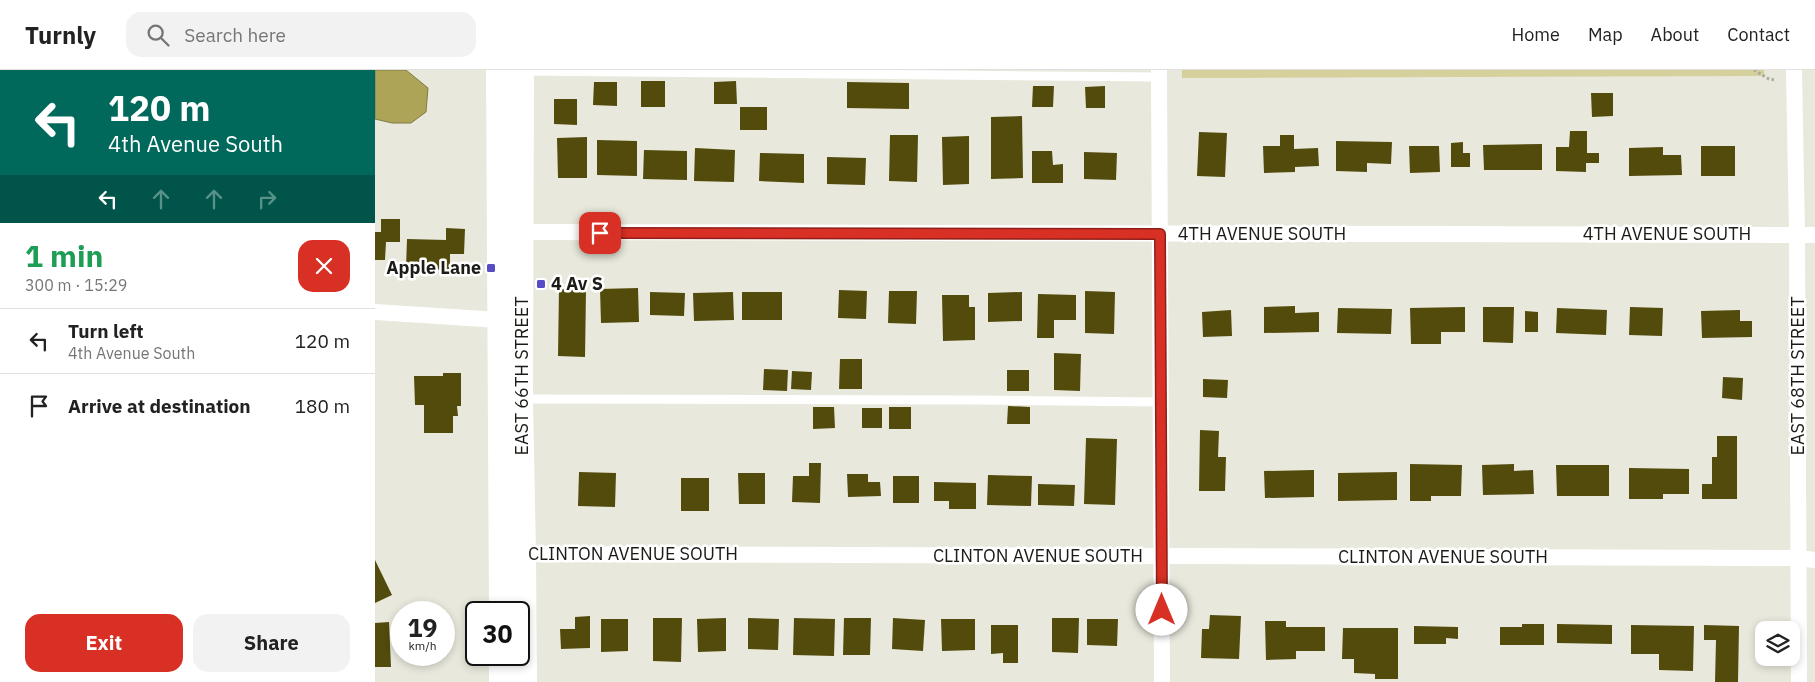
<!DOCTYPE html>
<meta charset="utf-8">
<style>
body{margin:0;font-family:"IBM Plex Sans",sans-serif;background:#f2f2f2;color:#222;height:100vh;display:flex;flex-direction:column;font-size:19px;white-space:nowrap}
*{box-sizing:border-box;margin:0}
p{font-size:16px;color:#767676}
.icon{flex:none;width:28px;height:28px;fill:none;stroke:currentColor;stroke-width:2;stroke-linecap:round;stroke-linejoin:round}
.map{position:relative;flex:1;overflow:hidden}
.side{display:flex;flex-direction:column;background:#fff;width:375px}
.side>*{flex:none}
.banner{background:#00695c;color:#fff;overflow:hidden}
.buttons{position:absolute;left:1380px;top:551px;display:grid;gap:10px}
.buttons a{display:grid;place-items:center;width:45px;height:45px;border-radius:10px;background:#fff;box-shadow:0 2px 8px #0003;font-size:25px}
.speed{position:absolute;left:15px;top:531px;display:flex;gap:10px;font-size:25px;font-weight:700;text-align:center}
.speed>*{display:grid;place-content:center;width:65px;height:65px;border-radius:50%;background:#fff;box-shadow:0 2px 8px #0003;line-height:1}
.speed small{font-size:12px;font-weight:400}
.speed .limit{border:2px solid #111;border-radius:8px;background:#fff;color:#111}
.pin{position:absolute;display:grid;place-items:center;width:42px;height:42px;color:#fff;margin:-21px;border-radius:10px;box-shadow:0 2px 8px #0006}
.me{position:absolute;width:55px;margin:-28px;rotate:0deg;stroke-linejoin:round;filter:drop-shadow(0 0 4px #0008)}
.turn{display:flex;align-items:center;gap:18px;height:105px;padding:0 25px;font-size:22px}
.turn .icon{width:65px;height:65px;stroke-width:2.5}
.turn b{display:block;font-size:35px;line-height:42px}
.lanes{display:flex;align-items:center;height:48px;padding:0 25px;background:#0003;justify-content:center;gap:25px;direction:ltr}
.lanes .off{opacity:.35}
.round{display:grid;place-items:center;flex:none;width:52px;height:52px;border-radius:15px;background:#f2f2f2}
.overview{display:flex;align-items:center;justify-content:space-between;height:85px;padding:0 25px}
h1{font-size:30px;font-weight:700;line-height:38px;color:#1e9e55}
.cta{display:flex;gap:10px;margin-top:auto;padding:10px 25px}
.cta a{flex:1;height:58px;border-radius:15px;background:#d93025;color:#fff;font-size:20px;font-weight:700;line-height:58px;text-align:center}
.cta a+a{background:#f2f2f2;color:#222}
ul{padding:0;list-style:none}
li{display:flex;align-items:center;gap:15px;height:65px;padding:0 25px;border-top:1px solid #e0e0e0}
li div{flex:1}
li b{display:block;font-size:19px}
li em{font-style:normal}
header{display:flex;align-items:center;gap:30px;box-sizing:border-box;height:70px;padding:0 25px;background:#fff;border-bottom:1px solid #e0e0e0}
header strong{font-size:24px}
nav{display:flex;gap:28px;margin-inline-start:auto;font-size:18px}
.search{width:350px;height:45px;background:#f2f2f2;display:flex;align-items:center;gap:12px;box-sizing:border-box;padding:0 18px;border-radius:15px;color:#767676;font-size:19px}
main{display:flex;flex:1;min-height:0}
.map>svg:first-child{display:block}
</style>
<header>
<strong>Turnly</strong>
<div class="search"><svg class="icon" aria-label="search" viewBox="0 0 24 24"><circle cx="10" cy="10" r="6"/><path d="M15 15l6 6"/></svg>Search here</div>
<nav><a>Home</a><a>Map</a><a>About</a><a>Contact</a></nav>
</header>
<main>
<section class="side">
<div class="banner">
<div class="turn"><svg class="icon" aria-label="left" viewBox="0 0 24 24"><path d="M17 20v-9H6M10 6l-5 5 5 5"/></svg><div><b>120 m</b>4th Avenue South</div></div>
<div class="lanes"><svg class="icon" aria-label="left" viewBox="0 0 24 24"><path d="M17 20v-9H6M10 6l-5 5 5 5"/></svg><svg class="icon off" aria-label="ahead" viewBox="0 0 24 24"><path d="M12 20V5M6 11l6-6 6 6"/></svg><svg class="icon off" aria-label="ahead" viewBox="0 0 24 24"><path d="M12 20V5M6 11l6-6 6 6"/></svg><svg class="icon off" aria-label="right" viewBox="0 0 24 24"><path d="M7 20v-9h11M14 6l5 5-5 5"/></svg></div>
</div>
<div class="overview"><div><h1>1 min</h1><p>300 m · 15:29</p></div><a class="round" style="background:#d93025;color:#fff"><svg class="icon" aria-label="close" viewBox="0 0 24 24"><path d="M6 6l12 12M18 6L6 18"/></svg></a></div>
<ul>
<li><svg class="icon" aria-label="left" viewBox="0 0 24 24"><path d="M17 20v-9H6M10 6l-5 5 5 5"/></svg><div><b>Turn left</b><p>4th Avenue South</p></div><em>120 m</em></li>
<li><svg class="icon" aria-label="arrive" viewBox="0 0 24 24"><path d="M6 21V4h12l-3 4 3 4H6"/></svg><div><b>Arrive at destination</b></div><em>180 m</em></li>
</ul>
<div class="cta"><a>Exit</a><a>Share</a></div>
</section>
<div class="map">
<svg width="1440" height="612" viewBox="0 0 1440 612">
<rect width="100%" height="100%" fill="#e9e8dc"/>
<polygon fill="#d6d09c" points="807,0 1389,0 1389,6 807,8"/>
<polygon fill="#ada458" stroke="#817b44" points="0,0 31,0 53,18 51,42 36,53 17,53 0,49"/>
<g fill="#524b0c">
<rect x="266" y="11" width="24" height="26"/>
<polygon points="361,11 362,34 339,34 339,12"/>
<polygon points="219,12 242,12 242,36 218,35"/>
<polygon points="472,12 534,13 534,39 472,38"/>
<polygon points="658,16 679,16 678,37 657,37"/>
<polygon points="730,16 730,38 711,38 710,17"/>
<polygon points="1216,23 1238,23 1238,46 1217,47"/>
<polygon points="179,29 202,29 202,55 179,54"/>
<rect x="365" y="37" width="27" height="23"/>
<polygon points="647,46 648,108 616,109 616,47"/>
<polygon points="1195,61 1212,61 1212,83 1224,83 1224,93 1211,93 1211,102 1181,101 1181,77 1194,77"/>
<polygon points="824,62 852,63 850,107 822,106"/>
<polygon points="515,65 543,65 542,112 514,111"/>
<polygon points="905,65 919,65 919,79 943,78 944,96 920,97 920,102 889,103 888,76 905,76"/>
<polygon points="594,66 594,114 568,115 567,67"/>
<polygon points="212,67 212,108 183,108 182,68"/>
<polygon points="222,70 262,71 262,106 222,105"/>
<polygon points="961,71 1017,72 1016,94 992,93 992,102 961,101"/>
<polygon points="1088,72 1088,83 1095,83 1095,97 1076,97 1076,73"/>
<polygon points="1167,74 1167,100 1109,100 1108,75"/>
<polygon points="1034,76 1064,76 1065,102 1035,103"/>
<rect x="1326" y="76" width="34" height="30"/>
<polygon points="1288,77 1288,85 1306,85 1307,105 1254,106 1254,78"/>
<polygon points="320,78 360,80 359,112 319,111"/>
<polygon points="269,80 312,81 312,110 268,109"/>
<polygon points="657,81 677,81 678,95 688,94 688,113 657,113"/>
<polygon points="709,82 742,83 741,110 709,109"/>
<polygon points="385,83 429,84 429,113 384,111"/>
<polygon points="452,87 491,88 490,115 452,114"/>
<polygon points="6,149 25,149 25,172 11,172 10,190 0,190 0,162 6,162"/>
<polygon points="71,158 90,159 89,184 75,184 75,200 31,198 32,169 71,170"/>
<polygon points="263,218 264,252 226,253 225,219"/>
<polygon points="184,219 211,220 210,287 183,286"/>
<polygon points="464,220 492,221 491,249 463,248"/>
<polygon points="514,221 542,221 541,254 513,253"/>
<polygon points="710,221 740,222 739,264 710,263"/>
<polygon points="275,222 310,223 309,246 275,245"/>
<polygon points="358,222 359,250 319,251 318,223"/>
<rect x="367" y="222" width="40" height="28"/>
<polygon points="647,222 647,251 613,252 613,223"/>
<polygon points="663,224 701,225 701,250 679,250 679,268 662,268"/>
<polygon points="567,225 594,225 594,237 600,237 600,270 568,271"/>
<polygon points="920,236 920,243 944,242 944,262 889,263 889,237"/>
<polygon points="1090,237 1090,262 1066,262 1066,274 1036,274 1035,238"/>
<polygon points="1108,237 1139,237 1138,273 1108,272"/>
<polygon points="1255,237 1288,238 1287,266 1254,265"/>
<polygon points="963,238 1017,239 1016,264 962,263"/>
<polygon points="1182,238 1232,240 1231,265 1181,263"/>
<polygon points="856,240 857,266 828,267 827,242"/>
<polygon points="1365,240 1365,251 1377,251 1377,267 1327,268 1326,241"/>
<polygon points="1150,241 1163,242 1163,262 1150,262"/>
<polygon points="679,283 706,284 705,321 679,320"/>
<polygon points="465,289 487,289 487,319 464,319"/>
<polygon points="389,299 413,300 412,321 388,320"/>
<rect x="632" y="300" width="22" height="21"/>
<polygon points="417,301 437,302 436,320 416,319"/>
<polygon points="68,303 86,303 86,336 82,336 83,346 78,346 78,363 49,363 49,335 40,335 39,306 68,306"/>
<polygon points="1348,307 1368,308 1367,330 1347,328"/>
<polygon points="828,309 853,310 852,328 828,327"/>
<polygon points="633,336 655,337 655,354 632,354"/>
<polygon points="438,337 459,337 460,358 438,359"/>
<rect x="514" y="337" width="22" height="22"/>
<rect x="487" y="338" width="20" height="20"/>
<polygon points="825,360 844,361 843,387 851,387 850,421 824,421"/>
<polygon points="1342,366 1362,366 1362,429 1327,429 1327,414 1337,414 1337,387 1342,387"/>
<polygon points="711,368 742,369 740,435 709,434"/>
<polygon points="434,393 446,393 445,433 417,432 418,406 434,406"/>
<polygon points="1035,394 1087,395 1086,426 1056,426 1056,431 1035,431"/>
<polygon points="1139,394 1139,401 1158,400 1159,424 1108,425 1107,395"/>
<polygon points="1181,395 1234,395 1234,426 1182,426"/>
<polygon points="1254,398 1314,399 1314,424 1288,424 1288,429 1254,429"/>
<polygon points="939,400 939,427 890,428 889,401"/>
<polygon points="204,402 241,403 240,437 203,436"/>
<polygon points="1022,402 1022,430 963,431 963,403"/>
<polygon points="363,403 390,403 390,434 364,434"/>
<polygon points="472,404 493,404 493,412 505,412 506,426 473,427"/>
<polygon points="613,405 657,406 656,436 612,435"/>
<rect x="518" y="406" width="26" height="27"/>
<rect x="306" y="408" width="28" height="33"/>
<polygon points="559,412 601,413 601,439 574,439 574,431 559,431"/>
<polygon points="663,414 700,415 699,436 663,435"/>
<polygon points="0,490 17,525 0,533"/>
<polygon points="835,545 866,546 864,589 826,588 827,559 834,559"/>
<polygon points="215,546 215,578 186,579 185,559 200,559 200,547"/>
<polygon points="278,548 307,548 306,592 278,591"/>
<polygon points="351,548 351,581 323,582 322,549"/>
<polygon points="373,548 404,549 403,580 373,579"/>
<polygon points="419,548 460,549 459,586 418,585"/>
<polygon points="469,548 496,548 495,585 468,585"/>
<polygon points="518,548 550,550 548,581 517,579"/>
<polygon points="677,548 704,548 703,583 677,582"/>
<polygon points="226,549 253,549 253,581 226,582"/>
<polygon points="566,549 600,549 600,580 567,581"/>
<polygon points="712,549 743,549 742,576 712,575"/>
<polygon points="890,551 911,551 911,557 950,557 950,581 921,581 921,589 891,590"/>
<polygon points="14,552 16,597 0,597 0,553"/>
<polygon points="1147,554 1169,554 1169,575 1125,575 1125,557 1147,557"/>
<polygon points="1182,554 1237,555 1237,574 1182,573"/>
<polygon points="616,555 643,555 643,593 628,593 628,583 616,584"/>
<polygon points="1256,555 1319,556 1318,601 1284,600 1284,584 1256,584"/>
<polygon points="1329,555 1364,556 1363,612 1340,612 1341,570 1329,570"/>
<polygon points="1039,556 1083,557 1083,569 1071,568 1071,574 1039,574"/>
<polygon points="968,558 1023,558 1023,609 1000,609 1000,604 979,603 979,589 967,589"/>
</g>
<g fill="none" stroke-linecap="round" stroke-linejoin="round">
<polyline stroke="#abaaa1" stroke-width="3" stroke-dasharray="2.5 2.5" stroke-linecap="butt" points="1379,0 1394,9 1401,10"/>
<g stroke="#fff" stroke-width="9">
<polyline points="147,1 784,7"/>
<polyline points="146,329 603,330 786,332"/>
</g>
<g stroke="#fff" stroke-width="16">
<polyline points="784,0 787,612"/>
<polyline points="1419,0 1422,164 1424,612"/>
<polyline points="138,162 1440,165"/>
<polyline points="0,242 124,250"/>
<polyline points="138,484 1423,488 1440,490"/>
</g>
<g stroke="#fff" stroke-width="24">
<polyline points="123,0 126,542"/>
<polyline points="147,0 146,329 149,484 150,612"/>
<polyline points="126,612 126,585"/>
</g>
</g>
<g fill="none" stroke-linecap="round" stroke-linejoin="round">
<defs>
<polyline id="route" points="225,163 785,164 787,540"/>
</defs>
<use href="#route" stroke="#8d1f18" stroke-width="12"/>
<use href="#route" stroke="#d93025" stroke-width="9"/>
</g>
<g fill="#584cc4" stroke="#fff" stroke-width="2">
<rect x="111" y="193" width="10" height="10" rx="2.5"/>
<rect x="161" y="209" width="10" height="10" rx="2.5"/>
</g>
<g text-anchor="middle" stroke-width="5" stroke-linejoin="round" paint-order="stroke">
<g font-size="18" fill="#1b1b17" stroke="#fff">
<text x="887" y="170">4TH AVENUE SOUTH</text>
<text x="1292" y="170">4TH AVENUE SOUTH</text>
<text transform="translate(147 306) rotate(-90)" y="6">EAST 66TH STREET</text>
<text transform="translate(1423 306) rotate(-90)" y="6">EAST 68TH STREET</text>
<text x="258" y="490">CLINTON AVENUE SOUTH</text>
<text x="663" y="492">CLINTON AVENUE SOUTH</text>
<text x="1068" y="493">CLINTON AVENUE SOUTH</text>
</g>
<g font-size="18" font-weight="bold" fill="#1b1b17" stroke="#fff" text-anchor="end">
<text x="106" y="204">Apple Lane</text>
<text x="176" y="220" text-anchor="start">4 Av S</text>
</g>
</g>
</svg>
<div class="buttons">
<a><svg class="icon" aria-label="layers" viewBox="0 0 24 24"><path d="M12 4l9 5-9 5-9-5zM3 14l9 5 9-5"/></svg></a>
</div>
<div class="speed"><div>19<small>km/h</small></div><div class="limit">30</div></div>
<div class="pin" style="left:225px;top:163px;background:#d93025"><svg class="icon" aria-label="arrive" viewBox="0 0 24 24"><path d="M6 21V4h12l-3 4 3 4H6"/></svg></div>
<svg class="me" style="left:787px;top:540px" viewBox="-20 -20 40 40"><circle r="19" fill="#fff"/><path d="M0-13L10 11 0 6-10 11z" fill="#d93025"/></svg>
</div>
</main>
